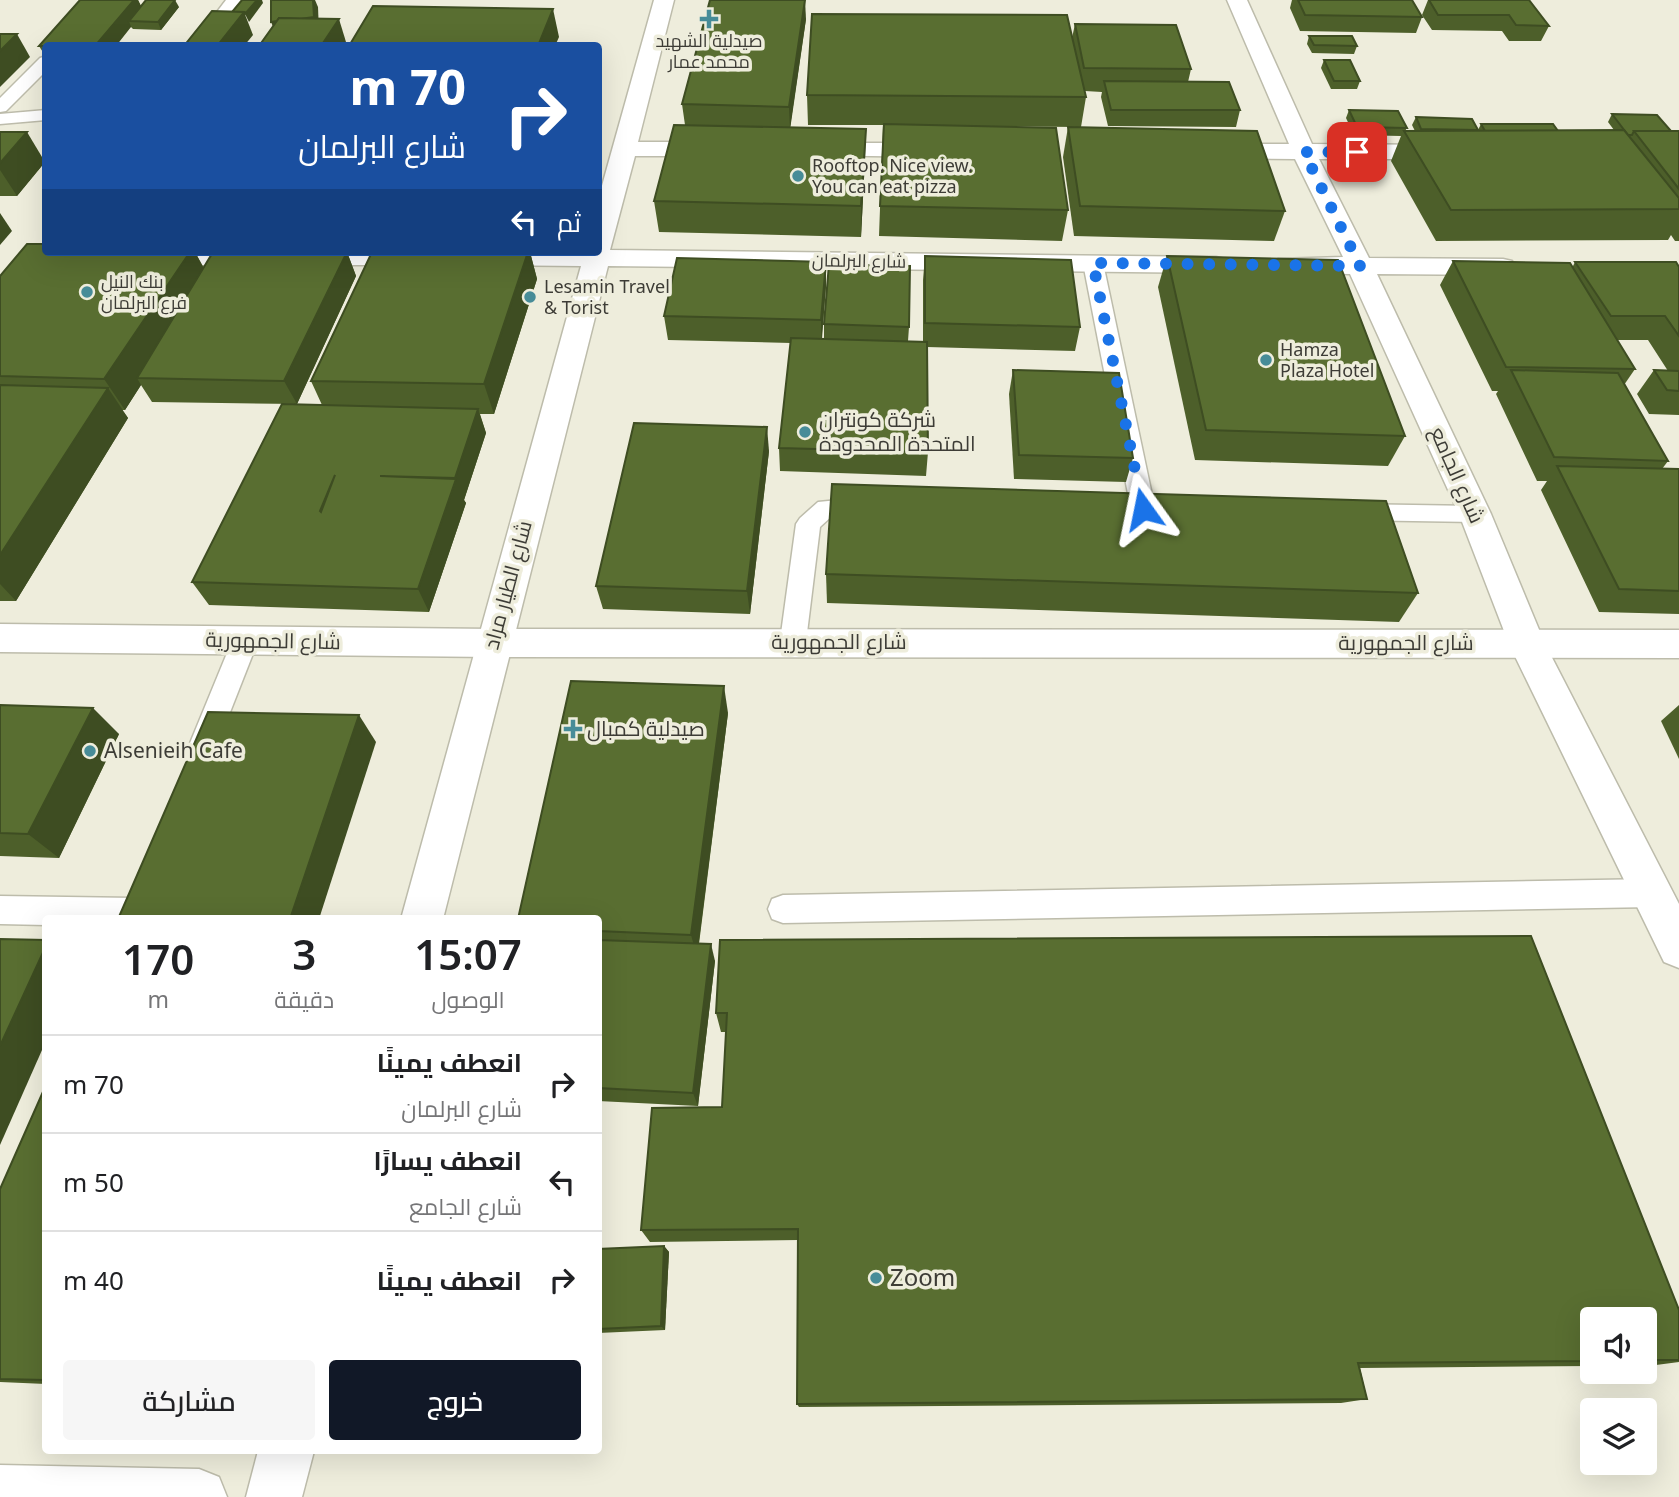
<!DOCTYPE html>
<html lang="ar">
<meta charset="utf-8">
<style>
body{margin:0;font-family:"Noto Sans",Cairo,sans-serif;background:#f6f6f6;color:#202124;direction:rtl;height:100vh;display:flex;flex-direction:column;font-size:26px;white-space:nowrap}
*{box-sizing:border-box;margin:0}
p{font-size:23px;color:#757577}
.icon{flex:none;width:38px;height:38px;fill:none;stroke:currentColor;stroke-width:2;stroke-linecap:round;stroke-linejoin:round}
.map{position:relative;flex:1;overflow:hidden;direction:ltr}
.details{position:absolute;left:42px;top:915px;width:560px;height:539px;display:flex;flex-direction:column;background:#fff;border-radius:7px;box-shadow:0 7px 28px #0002;direction:rtl}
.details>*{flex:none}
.banner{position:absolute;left:42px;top:42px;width:560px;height:214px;border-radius:7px;box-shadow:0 7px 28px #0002;direction:rtl;background:#1a4fa0;color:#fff;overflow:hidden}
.fabs{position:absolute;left:1580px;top:1307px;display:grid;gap:14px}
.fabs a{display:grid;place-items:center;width:77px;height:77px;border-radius:7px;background:#fff;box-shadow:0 7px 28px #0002;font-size:35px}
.pin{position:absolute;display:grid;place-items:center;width:60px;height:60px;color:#fff;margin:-30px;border-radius:14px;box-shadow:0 4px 10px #0006}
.me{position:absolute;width:77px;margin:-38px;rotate:348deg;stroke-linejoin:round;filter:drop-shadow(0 0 5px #0008)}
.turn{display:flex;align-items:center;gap:24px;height:147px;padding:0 21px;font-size:32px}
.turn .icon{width:91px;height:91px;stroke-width:2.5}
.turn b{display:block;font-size:49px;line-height:60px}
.then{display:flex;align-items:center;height:66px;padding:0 21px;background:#0003;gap:14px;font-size:26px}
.eta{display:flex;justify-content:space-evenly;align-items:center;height:119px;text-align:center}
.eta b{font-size:42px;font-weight:600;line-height:49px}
.button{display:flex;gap:14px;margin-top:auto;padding:14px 21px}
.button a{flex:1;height:80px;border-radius:7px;background:#111827;color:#fff;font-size:28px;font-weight:600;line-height:80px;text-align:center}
.button a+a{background:#f6f6f6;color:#202124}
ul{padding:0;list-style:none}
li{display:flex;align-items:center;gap:21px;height:98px;padding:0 21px;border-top:2px solid #e0e0e0}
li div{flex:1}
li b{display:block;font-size:26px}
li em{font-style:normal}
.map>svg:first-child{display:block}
</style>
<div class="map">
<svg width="1679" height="1497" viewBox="0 0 1679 1497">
<rect width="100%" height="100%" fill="#eeeddc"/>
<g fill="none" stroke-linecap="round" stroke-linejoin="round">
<defs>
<g id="service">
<polygon points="46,56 46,71 6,111 0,112 0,98 40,58"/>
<polygon points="46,110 46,120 0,124 0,114"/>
<polygon points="1093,257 1103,263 1155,509 1151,515 1143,517 1135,515 1131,509 1083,263"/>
<polygon points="869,497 877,499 881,505 877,511 832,516 820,527 806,641 802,648 793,651 784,648 780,641 796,524 800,518 818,502"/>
<polygon points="1351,504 1475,506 1483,508 1487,514 1483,520 1475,522 1351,520 1343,518 1339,512 1343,506"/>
<polygon points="245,631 254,634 258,641 216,748 212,756 202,760 192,756 188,748 232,641 236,634"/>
<polygon points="1653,879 1664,883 1668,893 1664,903 1653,907 783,923 772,919 768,909 772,899 783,895"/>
<polygon points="0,896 134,898 145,902 149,912 146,919 46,919 46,925 0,924"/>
</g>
<g id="minor">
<polygon points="226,0 247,0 212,46 191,46"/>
<polygon points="654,0 674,0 638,142 719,142 727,144 731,149 727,154 719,156 635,156 610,250 1216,257 1225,259 1229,265 1225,271 1216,273 608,266 443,919 401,919 581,266 478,265 469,263 465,257 468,252 598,252 598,200"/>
<polygon points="1227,0 1247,0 1312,144 1447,145 1455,147 1459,152 1455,157 1447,159 1319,159 1369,258 1503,259 1512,261 1516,267 1512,273 1503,275 1377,274 1491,514 1545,644 1679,904 1679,968 1664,962 1509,644 1459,514 1350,274 1287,273 1278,271 1274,265 1278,259 1343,257 1295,159 1213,158 1205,156 1201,151 1205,146 1213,144 1289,144"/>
<polygon points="814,143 936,143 944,145 948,150 944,155 936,157 806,155 802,150 806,145"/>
<polygon points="136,252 431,252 434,257 430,263 421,265 146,265 137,263 133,257"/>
<polygon points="258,1451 314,1451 302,1497 246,1497"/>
<polygon points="0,1465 199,1469 219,1477 227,1497 0,1497"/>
</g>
<polygon id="secondary" points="0,624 493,629 1679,630 1679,658 493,657 0,652"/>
</defs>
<use href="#service" stroke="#bdbcab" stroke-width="3"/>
<use href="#minor" stroke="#bdbcab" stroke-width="3"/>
<use href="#secondary" stroke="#bdbcab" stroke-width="3"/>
<use href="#service" fill="#fff" fill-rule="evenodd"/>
<use href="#minor" fill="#fff" fill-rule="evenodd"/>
<use href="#secondary" fill="#fff" fill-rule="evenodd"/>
</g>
<g fill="#4d5f2a">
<polygon points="138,0 141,6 179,7 161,30 133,29 131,27 46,46 46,57 39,46"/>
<polygon points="1292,0 1412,0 1422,17 1416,33 1300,31 1290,8"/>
<polygon points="1428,0 1529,0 1549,26 1541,41 1509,41 1502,31 1432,30 1422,15"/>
<polygon points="806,19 790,127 865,159 861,237 659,232 654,201 685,125 682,104"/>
<polygon points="1075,24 1191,69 1188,82 1240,110 1236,127 1108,126 1101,97 1102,92 1085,91 1086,97 1081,127 960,126 1068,210 1062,241 879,236 883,125 808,125 807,95 1072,38"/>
<polygon points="1309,36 1357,46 1354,54 1312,53 1307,44"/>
<polygon points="1324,60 1360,81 1357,89 1331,89 1321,68"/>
<polygon points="1349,110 1407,128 1405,131 1415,131 1412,125 1416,117 1478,130 1481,124 1558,131 1614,130 1608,122 1612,114 1671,131 1679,131 1679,241 1675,241 1671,235 1668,240 1436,241 1391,161 1401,136 1354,135 1346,118"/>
<polygon points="1068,127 1285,211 1274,241 1074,236 1063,157"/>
<polygon points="0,132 45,162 17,196 0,196"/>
<polygon points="195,252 204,268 347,252 356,276 297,404 152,402 141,385 125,410 122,410 128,418 16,601 0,601 0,276"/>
<polygon points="372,252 530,252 537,279 494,414 480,414 486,433 464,500 466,503 429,612 209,605 192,582 322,405 311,381"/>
<polygon points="925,256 1080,327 1075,351 927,347 928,452 926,476 780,471 779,448 791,343 668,340 664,316 826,262 826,286 822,339 824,339 824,324 909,327 908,341 923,342 923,280"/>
<polygon points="1167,256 1405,436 1388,466 1195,460 1158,287"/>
<polygon points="1453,261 1573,266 1575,262 1679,267 1679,415 1649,414 1637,394 1654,370 1668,371 1648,340 1617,340 1635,369 1624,385 1668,461 1662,469 1679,469 1679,614 1599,612 1541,490 1547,481 1537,481 1496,394 1498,391 1492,391 1440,285"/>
<polygon points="1013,370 1133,458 1126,482 1014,479 1009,394"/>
<polygon points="769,451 750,614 603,609 596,586"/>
<polygon points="826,574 1418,593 1399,622 827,603"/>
<polygon points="0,705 119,734 59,858 0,856"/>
<polygon points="1679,705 1679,759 1661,721"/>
<polygon points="728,713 699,944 715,961 698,1106 598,1101 598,919"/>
<polygon points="720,940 1679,1310 1679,1362 1656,1365 1645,1365 1645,1320 1592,1320 1592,1366 1360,1368 1367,1399 1341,1403 799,1407 797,1404 798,1240 650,1242 641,1230 722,1107 726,1032 721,1032 716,1013"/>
<polygon points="46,1085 46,1384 0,1382 0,1189"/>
<polygon points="664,1246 669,1252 665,1330 598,1333 598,1249"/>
</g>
<g fill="#3e4d22">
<polygon points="134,0 138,0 144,12 129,21 131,27 116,46 95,46"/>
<polygon points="175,0 179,7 161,30 158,22"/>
<polygon points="257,0 262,0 263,3 249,22 245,14"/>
<polygon points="313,0 315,0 318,7 319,32 278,38 271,22"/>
<polygon points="805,0 806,19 790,130 789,107"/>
<polygon points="553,9 559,37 555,46 538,46"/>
<polygon points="244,12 253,35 244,46 217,46"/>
<polygon points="339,19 346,42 344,46 321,46"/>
<polygon points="17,34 30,57 0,87 0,51"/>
<polygon points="866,129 865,159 861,237 861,206"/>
<polygon points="27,132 45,162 17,196 0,170 0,163"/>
<polygon points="0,213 12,231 0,245"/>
<polygon points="190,252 195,252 209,279 137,378 141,385 125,410 104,379"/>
<polygon points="347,252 356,276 297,404 284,381"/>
<polygon points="528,252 530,252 537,279 494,414 484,384"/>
<polygon points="826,262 826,286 821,344 821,320"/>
<polygon points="108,388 128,418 16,601 0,584 0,555"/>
<polygon points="478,409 486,433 464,500 466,503 429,612 418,589 456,481 455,478"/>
<polygon points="767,427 769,451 750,614 747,591"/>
<polygon points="724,686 728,713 697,956 691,935"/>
<polygon points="93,708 119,734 59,858 28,834"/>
<polygon points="359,715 376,742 319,919 290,919"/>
<polygon points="711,944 715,961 698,1106 693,1093"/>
<polygon points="46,946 46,1041 0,1145 0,1046"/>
<polygon points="664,1246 669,1252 665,1330 661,1326"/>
</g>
<g fill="#596e31" stroke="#3e4d22" stroke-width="2" fill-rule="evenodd">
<polygon points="80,0 134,0 95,46 39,46"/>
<polygon points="146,0 175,0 158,22 129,21"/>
<polygon points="242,0 257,0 245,14 244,12 232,12"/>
<polygon points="271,0 313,0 314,17 300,19 279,18 277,21 271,22"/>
<polygon points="710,0 805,0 789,107 682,104"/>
<polygon points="1298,0 1412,0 1422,17 1305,15"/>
<polygon points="1429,0 1529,0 1549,26 1516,25 1509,15 1438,15"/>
<polygon points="373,6 553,9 538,46 349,46"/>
<polygon points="212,11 244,12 217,46 184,46"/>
<polygon points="812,14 1067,15 1086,97 807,95"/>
<polygon points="279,18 339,19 321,46 259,46"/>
<polygon points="1075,24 1176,25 1191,69 1084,68"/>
<polygon points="0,34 17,34 0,51"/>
<polygon points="1309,36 1352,36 1357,46 1314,45"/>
<polygon points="1324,60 1350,60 1360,81 1334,81"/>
<polygon points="1104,81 1229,82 1240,110 1111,110"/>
<polygon points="1349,110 1398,111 1407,128 1357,127"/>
<polygon points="1612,114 1657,115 1671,131 1634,131 1632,135 1628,135"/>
<polygon points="1416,117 1472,119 1478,130 1421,129"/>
<polygon points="884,124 1056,128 1068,210 880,206"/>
<polygon points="1481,124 1553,124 1558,131 1485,131"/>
<polygon points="674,125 866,129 861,206 654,201"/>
<polygon points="1068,127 1257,131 1285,211 1080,206"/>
<polygon points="1624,130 1679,198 1679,209 1451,210 1404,131"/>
<polygon points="1634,131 1679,131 1679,189"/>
<polygon points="0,132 27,132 0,163"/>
<polygon points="27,244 46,244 46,252 190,252 104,379 0,376 0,276"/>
<polygon points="213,252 347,252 284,381 137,378"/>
<polygon points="372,252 528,252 484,384 311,381"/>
<polygon points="925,256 1071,260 1080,327 925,323"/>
<polygon points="1167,256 1338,260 1405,436 1206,430"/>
<polygon points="677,258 826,262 821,320 664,316"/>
<polygon points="1453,261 1570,263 1635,369 1506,367"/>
<polygon points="1575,262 1676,262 1679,267 1679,336 1665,316 1611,316"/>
<polygon points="829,264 910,266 909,327 824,324"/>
<polygon points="791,338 927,342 928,452 779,448"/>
<polygon points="1013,370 1119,373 1133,458 1019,455"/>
<polygon points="1511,370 1618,373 1668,461 1554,457"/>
<polygon points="1654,370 1679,371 1679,391 1667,390"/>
<polygon points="0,385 108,388 0,555"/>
<path d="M 282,404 L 478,409 L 455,478 L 380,476 L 456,479 L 418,589 L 192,582 ZM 335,475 L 321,512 L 320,511 Z"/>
<polygon points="634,423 767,427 747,591 596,586"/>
<polygon points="1557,466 1679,469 1679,591 1619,589"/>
<polygon points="832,484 1386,501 1418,593 826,574"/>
<polygon points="571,681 724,686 691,935 598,931 598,919 518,919"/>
<polygon points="0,705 93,708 28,834 0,833"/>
<polygon points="208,712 359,715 290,919 118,919"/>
<polygon points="1531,936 1679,1310 1679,1360 1645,1360 1645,1320 1592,1320 1592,1361 1358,1363 1367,1399 797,1404 798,1229 641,1230 652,1108 722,1107 727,1013 716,1013 720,940"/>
<polygon points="0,939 46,940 46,946 0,1046"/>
<polygon points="598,940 711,944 693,1093 598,1088"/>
<polygon points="46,1085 46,1380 0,1379 0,1189"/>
<polygon points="664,1246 661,1326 598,1329 598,1249"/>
</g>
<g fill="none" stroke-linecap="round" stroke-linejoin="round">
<polyline stroke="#1a73e8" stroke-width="12" stroke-dasharray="0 21.6" points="1143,509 1093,263 1360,266 1304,152 1357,152"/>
</g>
<g fill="#478c98" stroke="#eeeddc" stroke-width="2.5">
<path d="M705.5 8.5h7v7h7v7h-7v7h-7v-7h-7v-7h7z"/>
<circle cx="798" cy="176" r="7"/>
<circle cx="87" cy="292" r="7"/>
<circle cx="530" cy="297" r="7"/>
<circle cx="1266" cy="360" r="7"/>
<circle cx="805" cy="432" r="7"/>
<path d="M569.5 718.5h7v7h7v7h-7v7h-7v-7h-7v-7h7z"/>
<circle cx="90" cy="751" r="7"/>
<circle cx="876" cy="1278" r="7"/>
</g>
<g text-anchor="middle" stroke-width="7" stroke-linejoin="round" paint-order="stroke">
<g font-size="18" fill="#3d3c36" stroke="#eeeddc" text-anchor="start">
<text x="709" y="47" text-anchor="middle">صيدلية الشهيد<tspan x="709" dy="21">محمد عمار</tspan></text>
<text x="812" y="172">Rooftop. Nice view.<tspan x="812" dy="21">You can eat pizza</tspan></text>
<text x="101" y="288">بنك النيل<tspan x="101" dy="21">فرع البرلمان</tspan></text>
<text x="544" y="293">Lesamin Travel<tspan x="544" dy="21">&amp; Torist</tspan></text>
<text x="1280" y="356">Hamza<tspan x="1280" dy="21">Plaza Hotel</tspan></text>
</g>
<g font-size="18" fill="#3d3c36" stroke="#eeeddc">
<text transform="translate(859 261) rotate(1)" y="6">شارع البرلمان</text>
</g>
<g font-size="21" fill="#3d3c36" stroke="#eeeddc" text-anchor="start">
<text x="819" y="427">شركة كونتران<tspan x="819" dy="24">المتحدة المحدودة</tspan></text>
<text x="587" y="736">صيدلية كمبال</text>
<text x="104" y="758">Alsenieih Cafe</text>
</g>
<g font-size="21" fill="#3d3c36" stroke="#eeeddc">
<text transform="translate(1457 475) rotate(66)" y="7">شارع الجامع</text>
<text transform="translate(508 585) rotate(-75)" y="7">شارع الطيار مراد</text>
<text transform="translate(273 641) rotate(1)" y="7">شارع الجمهورية</text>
<text x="839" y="649">شارع الجمهورية</text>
<text x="1406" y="650">شارع الجمهورية</text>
</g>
<g font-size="24" fill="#3d3c36" stroke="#eeeddc" text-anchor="start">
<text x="890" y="1286">Zoom</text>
</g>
</g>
</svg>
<div class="fabs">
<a><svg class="icon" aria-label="sound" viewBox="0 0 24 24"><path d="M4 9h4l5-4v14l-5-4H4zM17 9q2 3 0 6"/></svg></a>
<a><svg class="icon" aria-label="layers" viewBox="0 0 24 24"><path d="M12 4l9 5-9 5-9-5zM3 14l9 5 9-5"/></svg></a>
</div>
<div class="pin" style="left:1357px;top:152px;background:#d93025"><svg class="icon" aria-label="arrive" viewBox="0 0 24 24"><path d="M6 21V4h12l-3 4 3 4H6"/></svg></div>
<svg class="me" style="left:1143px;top:509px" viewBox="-20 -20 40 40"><path d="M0-17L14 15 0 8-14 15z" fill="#1a73e8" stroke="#fff" stroke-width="4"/></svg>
<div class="banner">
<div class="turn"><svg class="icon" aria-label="right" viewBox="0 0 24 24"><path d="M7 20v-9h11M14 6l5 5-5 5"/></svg><div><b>70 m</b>شارع البرلمان</div></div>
<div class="then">ثم<svg class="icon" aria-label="left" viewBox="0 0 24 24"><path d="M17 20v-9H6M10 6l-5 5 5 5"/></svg></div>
</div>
<section class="details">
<div class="eta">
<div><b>15:07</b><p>الوصول</p></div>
<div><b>3</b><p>دقيقة</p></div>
<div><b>170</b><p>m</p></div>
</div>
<ul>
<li><svg class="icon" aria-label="right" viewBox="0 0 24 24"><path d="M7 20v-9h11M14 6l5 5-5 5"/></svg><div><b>انعطف يمينًا</b><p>شارع البرلمان</p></div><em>70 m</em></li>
<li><svg class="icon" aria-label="left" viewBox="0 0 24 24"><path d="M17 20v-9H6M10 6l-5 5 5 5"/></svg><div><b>انعطف يسارًا</b><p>شارع الجامع</p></div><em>50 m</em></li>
<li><svg class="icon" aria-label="right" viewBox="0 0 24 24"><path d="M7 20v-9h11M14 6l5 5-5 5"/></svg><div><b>انعطف يمينًا</b></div><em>40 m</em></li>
</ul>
<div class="button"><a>خروج</a><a>مشاركة</a></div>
</section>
</div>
